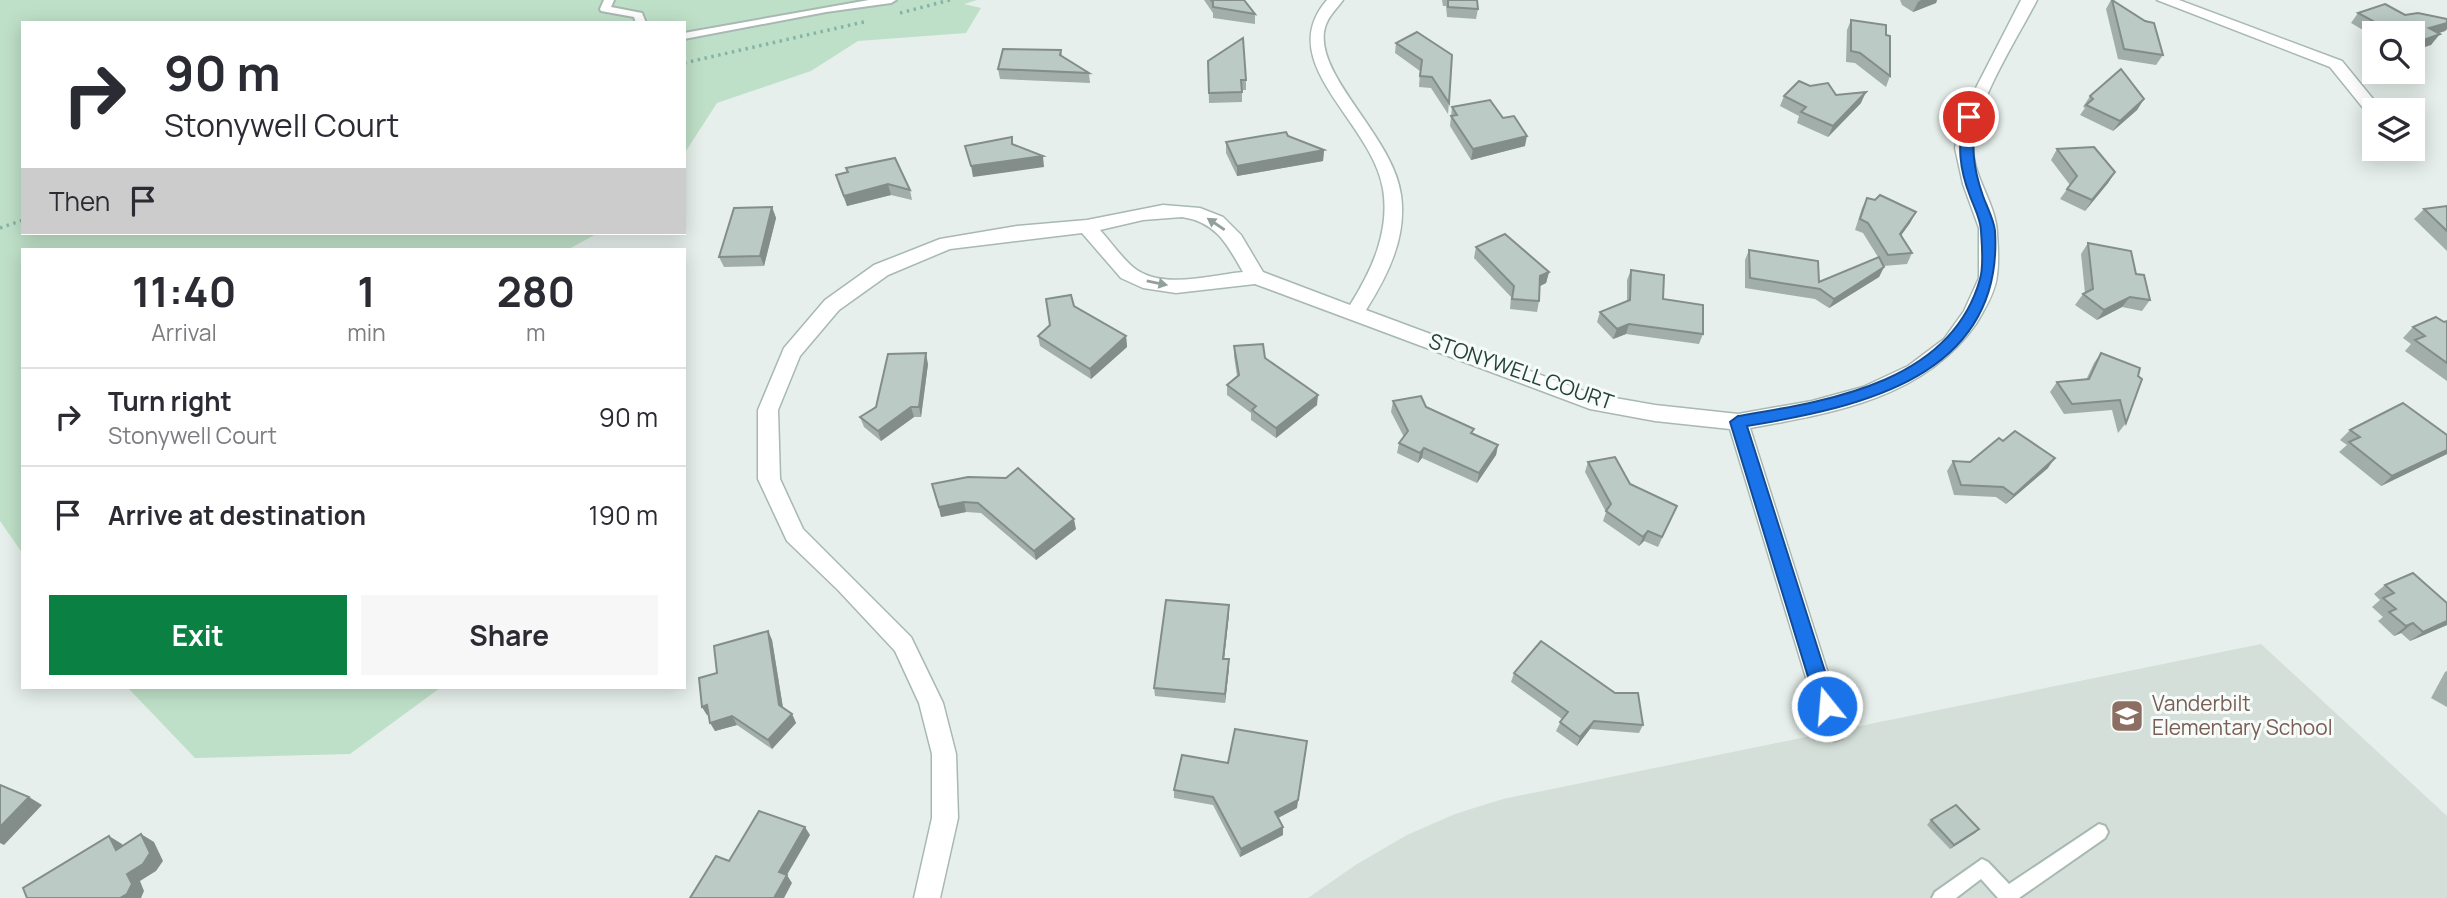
<!DOCTYPE html>
<style>
body{margin:0;font-family:Manrope,sans-serif;background:#f7f7f7;color:#2b2b33;height:100vh;display:flex;flex-direction:column;font-size:26px;white-space:nowrap}
*{box-sizing:border-box;margin:0}
p{font-size:23px;color:#7c7c81}
.icon{flex:none;width:38px;height:38px;fill:none;stroke:currentColor;stroke-width:2;stroke-linecap:round;stroke-linejoin:round}
.map{position:relative;flex:1;overflow:hidden}
.side{position:absolute;left:21px;top:248px;width:665px;height:441px;display:flex;flex-direction:column;background:#fff;border-radius:0px;box-shadow:0 4px 18px #0003}
.side>*{flex:none}
.top-card{position:absolute;left:21px;top:21px;width:665px;height:214px;border-radius:0px;box-shadow:0 4px 18px #0003;background:#fff;color:#2b2b33;overflow:hidden}
.buttons{position:absolute;left:2362px;top:21px;display:grid;gap:14px}
.buttons a{display:grid;place-items:center;width:63px;height:63px;border-radius:0px;background:#fff;box-shadow:0 4px 18px #0003;font-size:35px}
.pin{position:absolute;display:grid;place-items:center;width:60px;height:60px;color:#fff;margin:-30px;border:4px solid #fff;border-radius:50%;box-shadow:0 2px 7px #0007}
.me{position:absolute;width:77px;margin:-38px;rotate:343deg;stroke-linejoin:round;filter:drop-shadow(0 0 5px #0008)}
.turn{display:flex;align-items:center;gap:24px;height:147px;padding:0 28px;font-size:32px}
.turn .icon{width:91px;height:91px;stroke-width:2.5}
.turn b{display:block;font-size:49px;line-height:60px}
.then{display:flex;align-items:center;height:66px;padding:0 28px;background:#0003;gap:14px;font-size:26px}
.eta{display:flex;justify-content:space-evenly;align-items:center;height:119px;text-align:center}
.eta b{font-size:42px;font-weight:700;line-height:49px}
.primary-button{display:flex;gap:14px;margin-top:auto;padding:14px 28px}
.primary-button a{flex:1;height:80px;border-radius:0px;background:#0b8043;color:#fff;font-size:28px;font-weight:700;line-height:80px;text-align:center}
.primary-button a+a{background:#f7f7f7;color:#2b2b33}
ul{padding:0;list-style:none}
li{display:flex;align-items:center;gap:21px;height:98px;padding:0 28px;border-top:2px solid #e1e1e2}
li div{flex:1}
li b{display:block;font-size:26px}
li em{font-style:normal}
.map>svg:first-child{display:block}
</style>
<div class="map">
<svg width="2447" height="898" viewBox="0 0 2447 898">
<rect width="100%" height="100%" fill="#e6efeb"/>
<polygon fill="#d4dfda" points="2261,644 2447,816 2447,898 1308,898 1357,864 1407,835 1455,814 1503,799"/>
<g fill="#bfe0c8">
<polygon points="0,0 977,0 964,4 981,8 966,33 858,41 811,71 717,103 684,154 684,23 23,23 23,233 598,233 567,250 23,250 23,554 0,521"/>
<polygon points="128,688 440,688 350,754 195,758"/>
</g>
<g fill="none" stroke-linecap="round" stroke-linejoin="round">
<defs>
<g id="service">
<polygon points="604,0 614,0 611,7 642,13 646,23 636,23 634,17 601,11 600,9"/>
<polygon points="869,0 896,0 891,3 826,12 684,39 684,33"/>
<polygon points="2099,824 2105,826 2108,832 2105,838 2019,898 1998,898 1981,879 1956,898 1932,898 1935,892 1982,859 1988,862 2009,884"/>
</g>
<g id="minor">
<path d="M 1327,0 L 1343,0 C 1335,11 1326,18 1324,32 C 1318,79 1394,138 1401,195 C 1407,237 1388,275 1366,310 L 1592,394 L 1655,405 L 1738,414 L 1812,401 L 1863,387 L 1908,366 L 1944,339 L 1964,311 L 1979,278 L 1979,228 L 1963,184 L 1955,148 L 1961,117 L 2021,0 L 2037,0 C 2017,39 1975,103 1973,146 C 1972,176 1996,203 1997,233 C 1998,247 1999,262 1997,275 C 1996,291 1984,311 1976,324 C 1924,398 1834,413 1750,428 L 1846,730 L 1843,738 L 1834,741 L 1825,738 L 1822,730 L 1730,429 L 1655,421 L 1590,409 L 1255,284 L 1176,293 L 1143,288 L 1121,278 L 1082,233 L 950,249 L 888,275 L 839,310 L 800,356 L 778,410 L 780,479 L 803,529 L 911,637 L 943,703 L 956,754 L 958,818 L 940,898 L 914,898 L 932,818 L 932,754 L 919,703 L 895,651 L 838,590 L 787,541 L 758,479 L 758,410 L 784,348 L 825,300 L 874,265 L 940,239 L 1017,226 L 1087,220 L 1163,205 L 1200,208 L 1223,217 L 1241,235 L 1263,272 L 1350,305 C 1372,270 1390,231 1383,189 C 1372,121 1272,63 1327,0 ZM 1182,217 C 1216,222 1227,244 1243,272 C 1211,275 1162,290 1134,268 C 1121,257 1111,242 1100,230 L 1143,220 Z"/>
<polygon points="2157,0 2179,0 2342,61 2382,110 2375,110 2375,115 2368,114 2330,67"/>
</g>
</defs>
<use href="#service" stroke="#a8b8b2" stroke-width="4"/>
<use href="#minor" stroke="#a8b8b2" stroke-width="3"/>
<g stroke="#86b3a5" stroke-width="3.5" stroke-dasharray="2.5 4.5" stroke-linecap="butt">
<polyline points="900,13 950,0"/>
<polyline points="684,63 868,21"/>
<polyline points="0,228 23,220"/>
</g>
<use href="#service" fill="#fff" fill-rule="evenodd"/>
<use href="#minor" fill="#fff" fill-rule="evenodd"/>
</g>
<g fill="#a1aea9">
<polygon points="1204,0 1244,0 1255,14 1255,24 1213,18 1213,13"/>
<polygon points="1442,0 1477,0 1478,9 1476,19 1447,17 1446,6 1443,6"/>
<polygon points="1900,0 1937,0 1936,3 1913,12 1902,5"/>
<polygon points="2111,0 2113,0 2163,55 2156,65 2118,59 2106,9"/>
<polygon points="2358,13 2405,15 2447,19 2447,29 2445,31 2438,33 2431,45 2413,33 2375,33 2375,37 2351,23"/>
<polygon points="1851,20 1890,76 1886,87 1855,63 1846,62 1847,30"/>
<polygon points="1417,32 1449,103 1448,114 1431,88 1419,87 1420,71 1395,53 1396,43"/>
<polygon points="1061,50 1062,56 1089,73 1090,83 1000,79 998,69"/>
<polygon points="1208,61 1246,80 1246,90 1242,90 1242,102 1209,103"/>
<polygon points="1810,86 1861,103 1828,137 1797,123 1799,116 1780,106 1784,96"/>
<polygon points="2090,96 2144,99 2137,110 2113,131 2080,115 2085,108 2083,107"/>
<polygon points="1452,107 1503,118 1525,146 1471,160 1450,126"/>
<polygon points="1288,136 1324,150 1323,161 1237,176 1226,153 1226,142"/>
<polygon points="2057,149 2115,172 2108,183 2085,211 2060,199 2070,185 2051,160"/>
<polygon points="846,168 910,190 912,200 891,195 847,206 839,186 836,175 847,172"/>
<polygon points="1867,198 1916,212 1910,223 1901,235 1912,253 1907,264 1884,266 1884,267 1879,277 1829,308 1815,299 1745,288 1745,260 1749,250 1819,282 1878,257 1863,233 1855,230 1862,208"/>
<polygon points="2447,206 2447,251 2414,219 2424,209"/>
<polygon points="772,207 776,218 764,266 724,267 719,257"/>
<polygon points="2088,243 2136,274 2150,300 2142,311 2122,307 2097,320 2075,305 2083,294 2085,293 2081,254"/>
<polygon points="1476,247 1549,272 1546,283 1540,286 1539,301 1537,312 1510,309 1511,297 1474,258"/>
<polygon points="1631,270 1703,334 1699,344 1626,334 1613,339 1597,322 1600,312 1627,301 1627,280"/>
<polygon points="1074,306 1126,336 1127,347 1091,379 1040,346 1038,336"/>
<polygon points="2447,321 2447,381 2405,351 2411,344 2403,338 2413,327"/>
<polygon points="1234,346 1265,358 1317,405 1276,438 1251,420 1251,413 1227,395 1227,385 1237,376 1234,356"/>
<polygon points="2101,353 2140,368 2126,423 2118,433 2112,410 2064,414 2050,392 2057,382 2086,380 2094,363"/>
<polygon points="928,364 921,417 914,417 881,441 864,427 860,417 876,407"/>
<polygon points="1393,401 1426,407 1473,433 1498,445 1496,455 1477,483 1422,458 1418,463 1397,453 1399,443 1404,437 1391,412"/>
<polygon points="2350,430 2447,435 2447,454 2381,486 2339,452 2347,445 2340,440"/>
<polygon points="1953,461 2048,468 2006,504 1996,497 1954,495 1947,471"/>
<polygon points="1588,462 1630,484 1677,506 1658,547 1644,541 1639,546 1603,521 1606,512 1585,472"/>
<polygon points="932,484 1076,529 1036,560 981,513 966,512 941,517"/>
<polygon points="2385,585 2447,603 2447,625 2410,641 2401,633 2394,636 2378,621 2383,617 2372,607 2380,600 2374,594"/>
<polygon points="1229,614 1224,659 1229,668 1225,703 1155,696 1154,688"/>
<polygon points="768,631 772,640 783,708 792,714 796,723 772,749 737,725 715,731 709,715 707,715 702,707 717,673"/>
<polygon points="2447,671 2447,707 2431,698 2445,672"/>
<polygon points="1514,673 1643,725 1639,733 1590,729 1577,746 1556,731 1562,719 1511,682"/>
<polygon points="1174,790 1297,808 1278,818 1283,827 1283,835 1240,857 1213,805 1174,798"/>
<polygon points="1931,820 1979,829 1975,833 1950,849 1927,825"/>
</g>
<g fill="#838d89">
<polygon points="1921,0 1937,0 1936,3 1913,12 1918,2"/>
<polygon points="2447,23 2447,29 2445,31 2421,39 2429,28"/>
<polygon points="2440,34 2431,45 2413,51 2413,44"/>
<polygon points="1866,92 1861,103 1828,137 1833,126"/>
<polygon points="2144,99 2137,110 2113,131 2120,121"/>
<polygon points="1527,136 1525,146 1471,160 1473,149"/>
<polygon points="1324,150 1323,161 1237,176 1237,166"/>
<polygon points="1043,156 1044,167 973,177 971,166"/>
<polygon points="2115,172 2108,183 2085,211 2092,200"/>
<polygon points="888,184 891,195 847,206 844,196"/>
<polygon points="772,207 776,218 764,266 760,256"/>
<polygon points="1916,212 1910,223 1895,244 1900,234"/>
<polygon points="1884,267 1879,277 1829,308 1834,299"/>
<polygon points="1549,272 1546,283 1538,287 1540,276"/>
<polygon points="2130,297 2122,307 2097,320 2104,310"/>
<polygon points="1629,324 1626,334 1613,339 1617,329"/>
<polygon points="1126,336 1127,347 1091,379 1090,369"/>
<polygon points="926,353 928,364 921,417 919,407"/>
<polygon points="1318,395 1317,405 1276,438 1276,428"/>
<polygon points="911,407 914,417 881,441 878,431"/>
<polygon points="1498,445 1496,455 1477,483 1479,473"/>
<polygon points="1424,448 1422,458 1418,463 1420,453"/>
<polygon points="2447,450 2447,454 2381,486 2392,476"/>
<polygon points="2055,458 2048,468 2006,504 2014,495"/>
<polygon points="964,502 966,512 941,517 939,507"/>
<polygon points="1074,519 1076,529 1036,560 1034,551"/>
<polygon points="1648,531 1644,541 1639,546 1643,537"/>
<polygon points="1229,605 1229,614 1223,668 1223,659"/>
<polygon points="2447,621 2447,625 2410,641 2423,632"/>
<polygon points="2413,623 2401,633 2394,636 2406,626"/>
<polygon points="768,631 772,640 784,714 779,705"/>
<polygon points="1229,659 1229,668 1225,703 1225,694"/>
<polygon points="707,705 713,714 707,715 702,707"/>
<polygon points="792,714 796,723 772,749 768,740"/>
<polygon points="732,716 737,725 715,731 710,723"/>
<polygon points="1594,721 1590,729 1577,746 1580,737"/>
<polygon points="1306,750 1297,808 1274,820 1275,812"/>
<polygon points="29,797 42,805 4,845 0,843 0,827"/>
<polygon points="805,827 810,835 784,880 779,872"/>
<polygon points="1283,827 1283,835 1240,857 1241,849"/>
<polygon points="1979,829 1975,833 1950,849 1954,845"/>
<polygon points="141,834 154,842 163,861 156,871 140,881 144,891 141,898 120,898 127,874"/>
<polygon points="109,836 122,844 128,857 116,850"/>
<polygon points="787,875 792,883 784,898 774,898"/>
</g>
<g fill="#bbcac4" stroke="#838d89" stroke-width="2">
<polygon points="1211,0 1244,0 1255,14 1213,7 1213,2"/>
<polygon points="1448,0 1477,0 1478,9 1448,7"/>
<polygon points="2112,0 2145,21 2154,23 2163,55 2124,49"/>
<polygon points="2385,4 2405,15 2418,13 2447,19 2447,23 2429,28 2440,34 2413,44 2413,33 2395,33 2358,13"/>
<polygon points="1851,20 1886,25 1886,35 1890,36 1890,76 1860,53 1851,51"/>
<polygon points="1417,32 1452,55 1449,103 1432,77 1420,76 1422,60 1396,43"/>
<polygon points="1243,38 1246,80 1241,80 1242,92 1209,93 1208,61"/>
<polygon points="1003,49 1061,50 1060,55 1089,73 998,69"/>
<polygon points="2121,69 2144,99 2120,121 2086,105 2093,99 2090,96"/>
<polygon points="1799,81 1810,86 1828,83 1836,95 1866,92 1833,126 1801,112 1806,107 1784,96"/>
<polygon points="1490,100 1503,118 1514,116 1527,136 1473,149 1451,116 1457,115 1452,107"/>
<polygon points="1286,132 1288,136 1324,150 1237,166 1226,142"/>
<polygon points="1012,137 1012,144 1043,156 971,166 965,146"/>
<polygon points="2094,147 2115,172 2092,200 2067,189 2077,176 2057,149"/>
<polygon points="895,158 910,190 888,184 844,196 836,175 848,172 846,168"/>
<polygon points="1880,195 1916,212 1900,234 1912,253 1888,255 1868,223 1860,219 1867,198 1875,200"/>
<polygon points="2447,206 2447,231 2424,209"/>
<polygon points="772,207 760,256 719,257 734,208"/>
<polygon points="1505,234 1549,272 1540,276 1539,301 1512,299 1514,286 1476,247"/>
<polygon points="2088,243 2131,251 2136,274 2144,275 2150,300 2130,297 2104,310 2083,294 2093,289"/>
<polygon points="1749,250 1818,261 1819,282 1879,257 1884,267 1834,299 1820,289 1750,278"/>
<polygon points="1631,270 1664,275 1663,299 1703,305 1703,334 1629,324 1617,329 1600,312 1630,300"/>
<polygon points="1071,295 1074,306 1126,336 1090,369 1038,336 1050,325 1046,299"/>
<polygon points="2436,317 2444,322 2447,321 2447,363 2415,340 2425,336 2413,327"/>
<polygon points="1263,344 1265,358 1318,395 1276,428 1252,410 1256,406 1227,385 1239,375 1234,346"/>
<polygon points="926,353 919,407 911,407 878,431 860,417 876,407 888,354"/>
<polygon points="2101,353 2140,368 2138,376 2142,379 2126,423 2120,400 2072,404 2057,382 2089,379"/>
<polygon points="1421,396 1426,407 1474,429 1471,433 1498,445 1479,473 1424,448 1420,453 1399,443 1408,431 1393,401"/>
<polygon points="2403,403 2447,435 2447,450 2392,476 2349,442 2360,437 2350,430"/>
<polygon points="2015,431 2055,458 2014,495 2003,487 1961,485 1953,461 1970,462 1999,438 2003,441"/>
<polygon points="1615,457 1630,484 1677,506 1662,537 1648,531 1643,537 1606,511 1611,504 1588,462"/>
<polygon points="1018,468 1074,519 1034,551 978,503 964,502 939,507 932,484 968,477 1006,478"/>
<polygon points="2413,573 2447,603 2447,621 2423,632 2413,623 2406,626 2389,612 2396,609 2383,598 2394,593 2385,585"/>
<polygon points="1166,600 1229,605 1223,659 1229,659 1225,694 1154,688"/>
<polygon points="768,631 779,705 792,714 768,740 732,716 710,723 707,705 702,707 699,678 717,673 714,646"/>
<polygon points="1541,641 1615,693 1638,693 1643,725 1594,721 1580,737 1560,722 1568,712 1514,673"/>
<polygon points="1235,729 1307,741 1298,800 1275,812 1283,827 1241,849 1213,797 1174,790 1182,755 1228,763"/>
<polygon points="0,785 29,797 0,827"/>
<polygon points="1956,805 1979,829 1954,845 1931,820"/>
<polygon points="759,811 805,827 779,872 787,875 774,898 690,898 716,856 729,861"/>
<polygon points="141,834 150,853 143,864 127,874 132,884 127,894 120,898 27,898 23,888 109,836 116,850"/>
</g>
<defs><path id="oneway-solid" d="M-6-.8H1V-3.2L6.5 0L1 3.2V.8H-6Z" transform="scale(1.75)"/></defs>
<g fill="#92a09c">
<use href="#oneway-solid" transform="translate(1216 224) rotate(-146)"/>
<use href="#oneway-solid" transform="translate(1157 283) rotate(11)"/>
</g>
<path fill="#1a73e8" stroke="#114b97" stroke-width="2" d="M 1969,113 L 1976,117 C 1971,146 1973,168 1983,196 C 1987,207 1994,220 1995,231 C 2004,377 1861,407 1747,426 L 1836,706 L 1833,711 L 1827,714 L 1820,711 L 1817,706 L 1730,422 L 1738,416 C 1828,401 1951,383 1980,279 C 1984,266 1982,246 1981,231 C 1981,220 1974,207 1970,196 C 1959,168 1958,146 1963,117 Z"/>
<defs>
<symbol id="school-square" viewBox="-11 -11 22 22"><rect x="-9" y="-9" width="18" height="18" rx="4" fill="#8d6e63" stroke="#f7fbf9"/><path d="M0-5L7-2L0 1L-7-2ZM-4 1L0 2.5L4 1V4Q0 6-4 4Z" fill="#fff"/></symbol>
</defs>
<g fill-rule="evenodd">
<use href="#school-square" x="2108" y="697" width="38" height="38"/>
</g>
<g text-anchor="middle" stroke-width="6" stroke-linejoin="round" paint-order="stroke">
<g font-size="21" fill="#24423a" stroke="#f7fbf9">
<text transform="translate(1521 372) rotate(19)" y="7">STONYWELL COURT</text>
</g>
<g font-size="21" fill="#785e54" stroke="#f7fbf9" text-anchor="start">
<text x="2152" y="711">Vanderbilt<tspan x="2152" dy="24">Elementary School</tspan></text>
</g>
</g>
</svg>
<div class="buttons">
<a><svg class="icon" aria-label="search" viewBox="0 0 24 24"><circle cx="10" cy="10" r="6"/><path d="M15 15l6 6"/></svg></a>
<a><svg class="icon" aria-label="layers" viewBox="0 0 24 24"><path d="M12 4l9 5-9 5-9-5zM3 14l9 5 9-5"/></svg></a>
</div>
<div class="pin" style="left:1969px;top:117px;background:#d93025"><svg class="icon" aria-label="arrive" viewBox="0 0 24 24"><path d="M6 21V4h12l-3 4 3 4H6"/></svg></div>
<svg class="me" style="left:1827px;top:706px" viewBox="-20 -20 40 40"><circle r="17" fill="#1a73e8" stroke="#fff" stroke-width="3"/><path d="M0-11L8 9 0 5-8 9z" fill="#fff"/></svg>
<div class="top-card">
<div class="turn"><svg class="icon" aria-label="right" viewBox="0 0 24 24"><path d="M7 20v-9h11M14 6l5 5-5 5"/></svg><div><b>90 m</b>Stonywell Court</div></div>
<div class="then">Then<svg class="icon" aria-label="arrive" viewBox="0 0 24 24"><path d="M6 21V4h12l-3 4 3 4H6"/></svg></div>
</div>
<section class="side">
<div class="eta">
<div><b>11:40</b><p>Arrival</p></div>
<div><b>1</b><p>min</p></div>
<div><b>280</b><p>m</p></div>
</div>
<ul>
<li><svg class="icon" aria-label="right" viewBox="0 0 24 24"><path d="M7 20v-9h11M14 6l5 5-5 5"/></svg><div><b>Turn right</b><p>Stonywell Court</p></div><em>90 m</em></li>
<li><svg class="icon" aria-label="arrive" viewBox="0 0 24 24"><path d="M6 21V4h12l-3 4 3 4H6"/></svg><div><b>Arrive at destination</b></div><em>190 m</em></li>
</ul>
<div class="primary-button"><a>Exit</a><a>Share</a></div>
</section>
</div>
